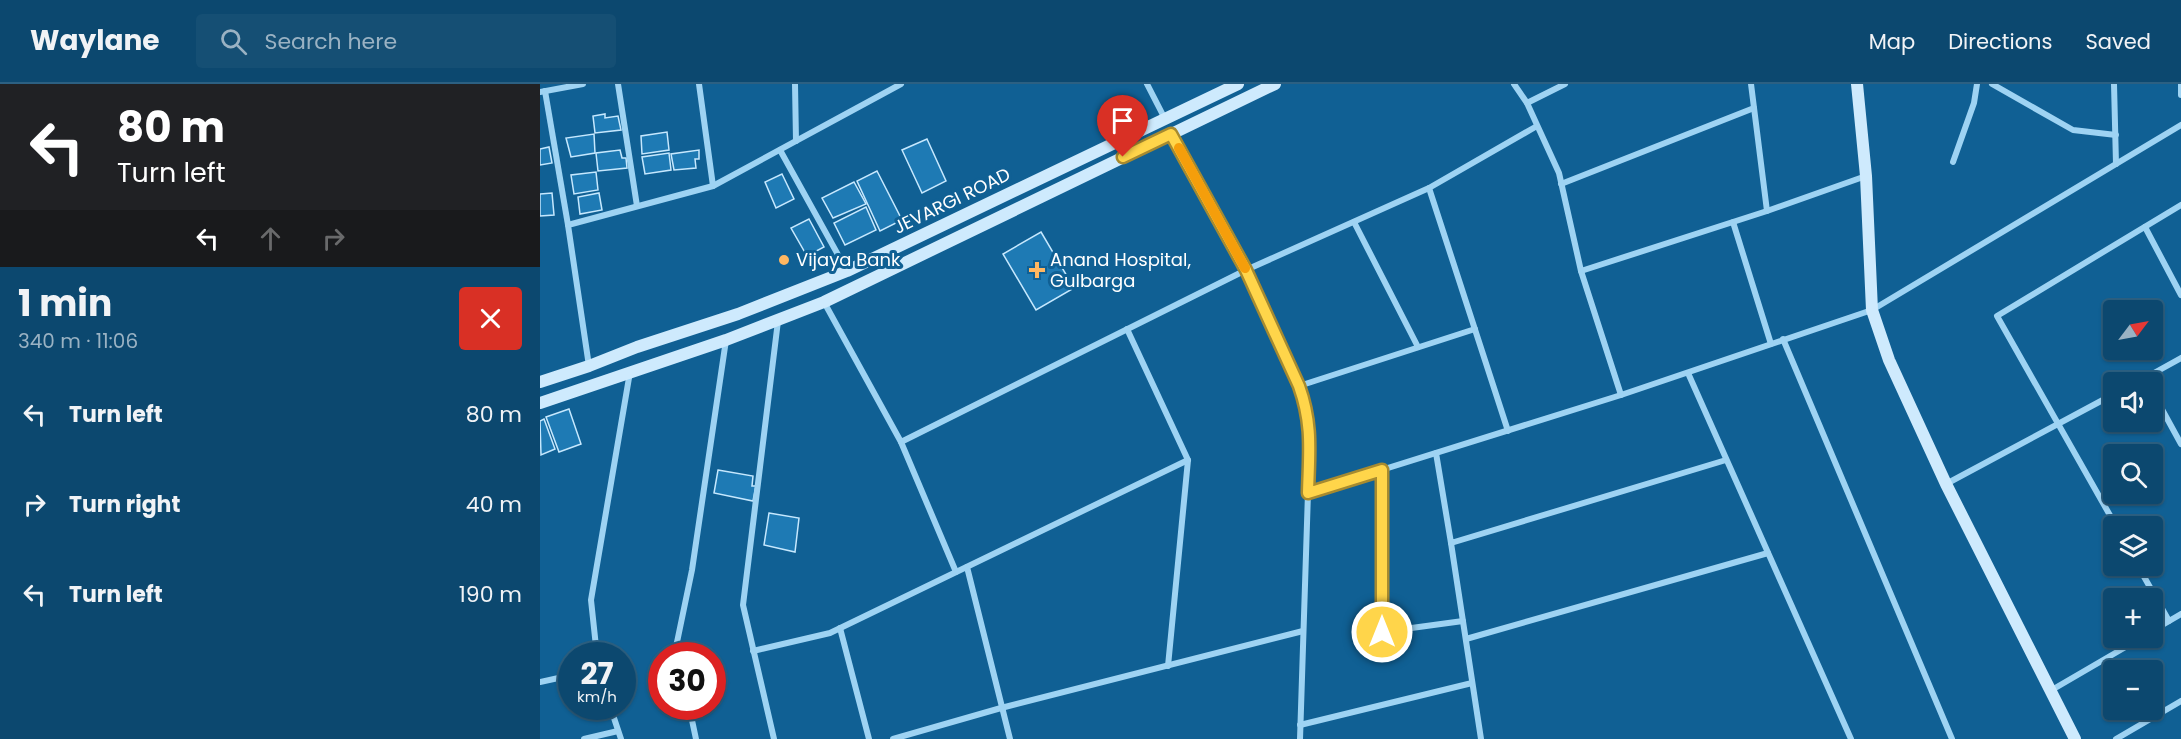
<!DOCTYPE html>
<meta charset="utf-8">
<style>
body{margin:0;font-family:Poppins,sans-serif;background:#154f74;color:#f1f3f6;height:100vh;display:flex;flex-direction:column;font-size:22px;white-space:nowrap}
*{box-sizing:border-box;margin:0}
p{font-size:20px;color:#9ab2c3}
.icon{flex:none;width:33px;height:33px;fill:none;stroke:currentColor;stroke-width:2;stroke-linecap:round;stroke-linejoin:round}
.map{position:relative;flex:1;overflow:hidden}
.panel{display:flex;flex-direction:column;background:#0c486f;width:540px}
.panel>*{flex:none}
.hud{background:#202124;color:#fff;overflow:hidden}
.needle{width:39px;rotate:58deg}
.buttons{position:absolute;left:1563px;top:216px;display:grid;gap:12px}
.buttons a{display:grid;place-items:center;width:60px;height:60px;border-radius:6px;background:#0c486f;box-shadow:0 2px 4px #0004,0 0 0 2px #2c6082;font-size:30px}
.speed{position:absolute;left:18px;top:558px;display:flex;gap:12px;font-size:30px;font-weight:700;text-align:center}
.speed>*{display:grid;place-content:center;width:78px;height:78px;border-radius:50%;background:#0c486f;box-shadow:0 2px 4px #0004,0 0 0 2px #2c6082;line-height:1}
.speed small{font-size:15px;font-weight:400}
.speed .limit{border:9px solid #d22;background:#fff;color:#111}
.pin{position:absolute;display:grid;place-items:center;width:51px;height:51px;color:#fff;margin:-62px -26px;border-radius:50% 50% 50% 0;rotate:-45deg;box-shadow:0 0 6px #0007}
.pin .icon{rotate:45deg}
.me{position:absolute;width:66px;margin:-33px;rotate:0deg;stroke-linejoin:round;filter:drop-shadow(0 0 4px #0008)}
.turn{display:flex;align-items:center;gap:21px;height:126px;padding:0 18px;font-size:27px}
.turn .icon{width:78px;height:78px;stroke-width:2.5}
.turn b{display:block;font-size:42px;line-height:51px}
.lanes{display:flex;align-items:center;height:57px;padding:0 18px;background:#0003;justify-content:center;gap:30px;direction:ltr}
.lanes .off{opacity:.35}
.round{display:grid;place-items:center;flex:none;width:63px;height:63px;border-radius:6px;background:#154f74}
.head{display:flex;align-items:center;justify-content:space-between;height:102px;padding:0 18px}
h1{font-size:36px;font-weight:700;line-height:45px}
ul{padding:0;list-style:none}
li{display:flex;align-items:center;gap:18px;height:90px;padding:0 18px}
li div{flex:1}
li b{display:block;font-size:22px}
li em{font-style:normal}
header{display:flex;align-items:center;gap:36px;box-sizing:border-box;height:84px;padding:0 30px;background:#0c486f;border-bottom:2px solid #2c6082}
header strong{font-size:28px}
nav{display:flex;gap:33px;margin-inline-start:auto;font-size:21px}
.search{width:420px;height:54px;background:#154f74;display:flex;align-items:center;gap:15px;box-sizing:border-box;padding:0 21px;border-radius:6px;color:#9ab2c3;font-size:22px}
main{display:flex;flex:1;min-height:0}
.map>svg:first-child{display:block}
</style>
<header>
<strong>Waylane</strong>
<div class="search"><svg class="icon" aria-label="search" viewBox="0 0 24 24"><circle cx="10" cy="10" r="6"/><path d="M15 15l6 6"/></svg>Search here</div>
<nav><a>Map</a><a>Directions</a><a>Saved</a></nav>
</header>
<main>
<section class="panel">
<div class="hud">
<div class="turn"><svg class="icon" aria-label="left" viewBox="0 0 24 24"><path d="M17 20v-9H6M10 6l-5 5 5 5"/></svg><div><b>80 m</b>Turn left</div></div>
<div class="lanes"><svg class="icon" aria-label="left" viewBox="0 0 24 24"><path d="M17 20v-9H6M10 6l-5 5 5 5"/></svg><svg class="icon off" aria-label="ahead" viewBox="0 0 24 24"><path d="M12 20V5M6 11l6-6 6 6"/></svg><svg class="icon off" aria-label="right" viewBox="0 0 24 24"><path d="M7 20v-9h11M14 6l5 5-5 5"/></svg></div>
</div>
<div class="head"><div><h1>1 min</h1><p>340 m · 11:06</p></div><a class="round" style="background:#d93025;color:#fff"><svg class="icon" aria-label="close" viewBox="0 0 24 24"><path d="M6 6l12 12M18 6L6 18"/></svg></a></div>
<ul>
<li><svg class="icon" aria-label="left" viewBox="0 0 24 24"><path d="M17 20v-9H6M10 6l-5 5 5 5"/></svg><div><b>Turn left</b></div><em>80 m</em></li>
<li><svg class="icon" aria-label="right" viewBox="0 0 24 24"><path d="M7 20v-9h11M14 6l5 5-5 5"/></svg><div><b>Turn right</b></div><em>40 m</em></li>
<li><svg class="icon" aria-label="left" viewBox="0 0 24 24"><path d="M17 20v-9H6M10 6l-5 5 5 5"/></svg><div><b>Turn left</b></div><em>190 m</em></li>
</ul>
</section>
<div class="map">
<svg width="1641" height="655" viewBox="0 0 1641 655">
<rect width="100%" height="100%" fill="#106094"/>
<g fill="#1e7ab4" stroke="#c6e8fe" stroke-width="1.5">
<polygon points="65,30 65,34 78,32 81,46 55,49 53,32"/>
<polygon points="127,48 129,66 102,70 101,52"/>
<polygon points="54,50 55,69 31,73 26,54"/>
<polygon points="387,55 406,97 382,109 362,66"/>
<polygon points="9,63 12,79 0,81 0,65"/>
<polygon points="80,66 82,74 86,74 87,84 58,87 56,69"/>
<polygon points="159,66 159,75 155,75 156,84 134,86 131,70"/>
<polygon points="129,69 131,86 105,90 102,73"/>
<polygon points="337,87 362,136 340,147 317,97"/>
<polygon points="56,88 58,106 34,110 31,91"/>
<polygon points="242,90 254,115 236,124 225,98"/>
<polygon points="314,98 326,120 293,134 282,114"/>
<polygon points="12,109 14,131 0,132 0,110"/>
<polygon points="59,109 62,126 40,130 38,113"/>
<polygon points="326,123 336,146 305,161 294,139"/>
<polygon points="269,135 284,163 267,172 251,144"/>
<polygon points="501,148 534,204 496,226 463,170"/>
<polygon points="29,325 41,360 19,368 6,333"/>
<polygon points="4,335 15,365 1,371 0,337"/>
<polygon points="178,386 213,392 212,402 216,402 213,417 174,409"/>
<polygon points="229,429 259,434 255,468 224,461"/>
</g>
<g fill="none" stroke-linecap="round" stroke-linejoin="round">
<g stroke="#9ed3f3" stroke-width="6">
<polyline points="78,0 97,122"/>
<polyline points="159,0 173,102"/>
<polyline points="255,0 256,57"/>
<polyline points="607,0 625,35"/>
<polyline points="974,0 987,19 1019,89 1041,187 1227,127 1326,92"/>
<polyline points="1211,0 1227,127"/>
<polyline points="1452,0 1533,46 1576,51"/>
<polyline points="1574,0 1576,80"/>
<polyline points="1641,0 1641,11"/>
<polyline points="5,7 28,141"/>
<polyline points="0,8 43,0"/>
<polyline points="987,19 1025,0"/>
<polyline points="631,50 706,186 759,302 766,321 770,347 760,655"/>
<polyline points="240,66 307,187"/>
<polyline points="1413,78 1434,19 1437,0"/>
<polyline points="1021,100 1214,24"/>
<polyline points="889,104 968,347"/>
<polyline points="814,138 878,263"/>
<polyline points="1193,138 1231,260"/>
<polyline points="1605,143 1641,211"/>
<polyline points="1041,187 1081,311"/>
<polyline points="284,218 361,358 706,186 889,104 997,42"/>
<polyline points="587,245 648,376 628,582"/>
<polyline points="1243,255 1412,655"/>
<polyline points="49,282 28,141 173,102 361,0"/>
<polyline points="1148,289 1311,655"/>
<polyline points="1595,298 1605,294"/>
<polyline points="1608,298 1605,294 1641,274"/>
<polyline points="759,302 935,245"/>
<polyline points="1612,307 1641,360"/>
<polyline points="361,358 416,488"/>
<polyline points="896,369 911,459 1186,376"/>
<polyline points="842,386 842,548 923,537"/>
<polyline points="1406,400 1574,310"/>
<polyline points="768,409 1081,311 1332,226 1641,41"/>
<polyline points="1576,442 1457,232 1641,121"/>
<polyline points="911,459 941,655"/>
<polyline points="1598,482 1629,537"/>
<polyline points="427,483 470,655"/>
<polyline points="300,544 329,655"/>
<polyline points="1612,547 1641,530"/>
<polyline points="926,555 1228,469"/>
<polyline points="213,567 290,549 648,376"/>
<polyline points="57,572 51,516 90,288"/>
<polyline points="137,572 136,563 152,486 186,256"/>
<polyline points="0,598 32,591"/>
<polyline points="1510,607 1601,554"/>
<polyline points="70,622 81,655"/>
<polyline points="149,622 156,655"/>
<polyline points="760,641 932,599"/>
<polyline points="44,655 78,647"/>
<polyline points="234,655 203,521 238,237"/>
<polyline points="353,655 461,624 763,547"/>
<polyline points="1576,655 1641,617"/>
</g>
<g stroke="#ceeafd" stroke-width="12">
<polyline points="1317,0 1326,92 1332,226 1349,276 1406,400 1535,655"/>
<polyline points="0,298 49,282 97,263 198,230 307,187 698,0"/>
<polyline points="0,319 186,256 284,218 735,0"/>
</g>
</g>
<g fill="none" stroke-linecap="round" stroke-linejoin="round">
<defs>
<path id="route" d="M 583,73 L 631,50 L 706,186 L 759,302 C 773,341 769,369 768,409 L 842,386 L 842,548"/>
</defs>
<use href="#route" stroke="#a68a30" stroke-width="15"/>
<use href="#route" stroke="#ffd54a" stroke-width="10"/>
<polyline stroke="#f59e0b" stroke-width="10" points="639,64 705,184"/>
</g>
<g fill="#ffb761" stroke="#106094" stroke-width="2">
<circle cx="244" cy="176" r="6"/>
<path d="M494 177h6v6h6v6h-6v6h-6v-6h-6v-6h6z"/>
</g>
<g text-anchor="middle" stroke-width="6" stroke-linejoin="round" paint-order="stroke">
<g font-size="18" fill="#fff" stroke="#106094">
<text transform="translate(412 117) rotate(-26)" y="6">JEVARGI ROAD</text>
</g>
<g font-size="18" fill="#fff" stroke="#106094" text-anchor="start">
<text x="256" y="182">Vijaya Bank</text>
<text x="510" y="182">Anand Hospital,<tspan x="510" dy="21">Gulbarga</tspan></text>
</g>
</g>
</svg>
<div class="buttons">
<a><svg class="needle" viewBox="-14 -14 28 28"><path d="M0-13l5 13h-10z" fill="#e53935"/><path d="M0 13l5-13h-10z" fill="#9ab2c3"/></svg></a>
<a><svg class="icon" aria-label="sound" viewBox="0 0 24 24"><path d="M4 9h4l5-4v14l-5-4H4zM17 9q2 3 0 6"/></svg></a>
<a><svg class="icon" aria-label="search" viewBox="0 0 24 24"><circle cx="10" cy="10" r="6"/><path d="M15 15l6 6"/></svg></a>
<a><svg class="icon" aria-label="layers" viewBox="0 0 24 24"><path d="M12 4l9 5-9 5-9-5zM3 14l9 5 9-5"/></svg></a>
<a>+</a>
<a>−</a>
</div>
<div class="speed"><div>27<small>km/h</small></div><div class="limit">30</div></div>
<div class="pin" style="left:583px;top:73px;background:#d93025"><svg class="icon" aria-label="arrive" viewBox="0 0 24 24"><path d="M6 21V4h12l-3 4 3 4H6"/></svg></div>
<svg class="me" style="left:842px;top:548px" viewBox="-20 -20 40 40"><circle r="17" fill="#ffd54a" stroke="#fff" stroke-width="3"/><path d="M0-11L8 9 0 5-8 9z" fill="#fff"/></svg>
</div>
</main>
